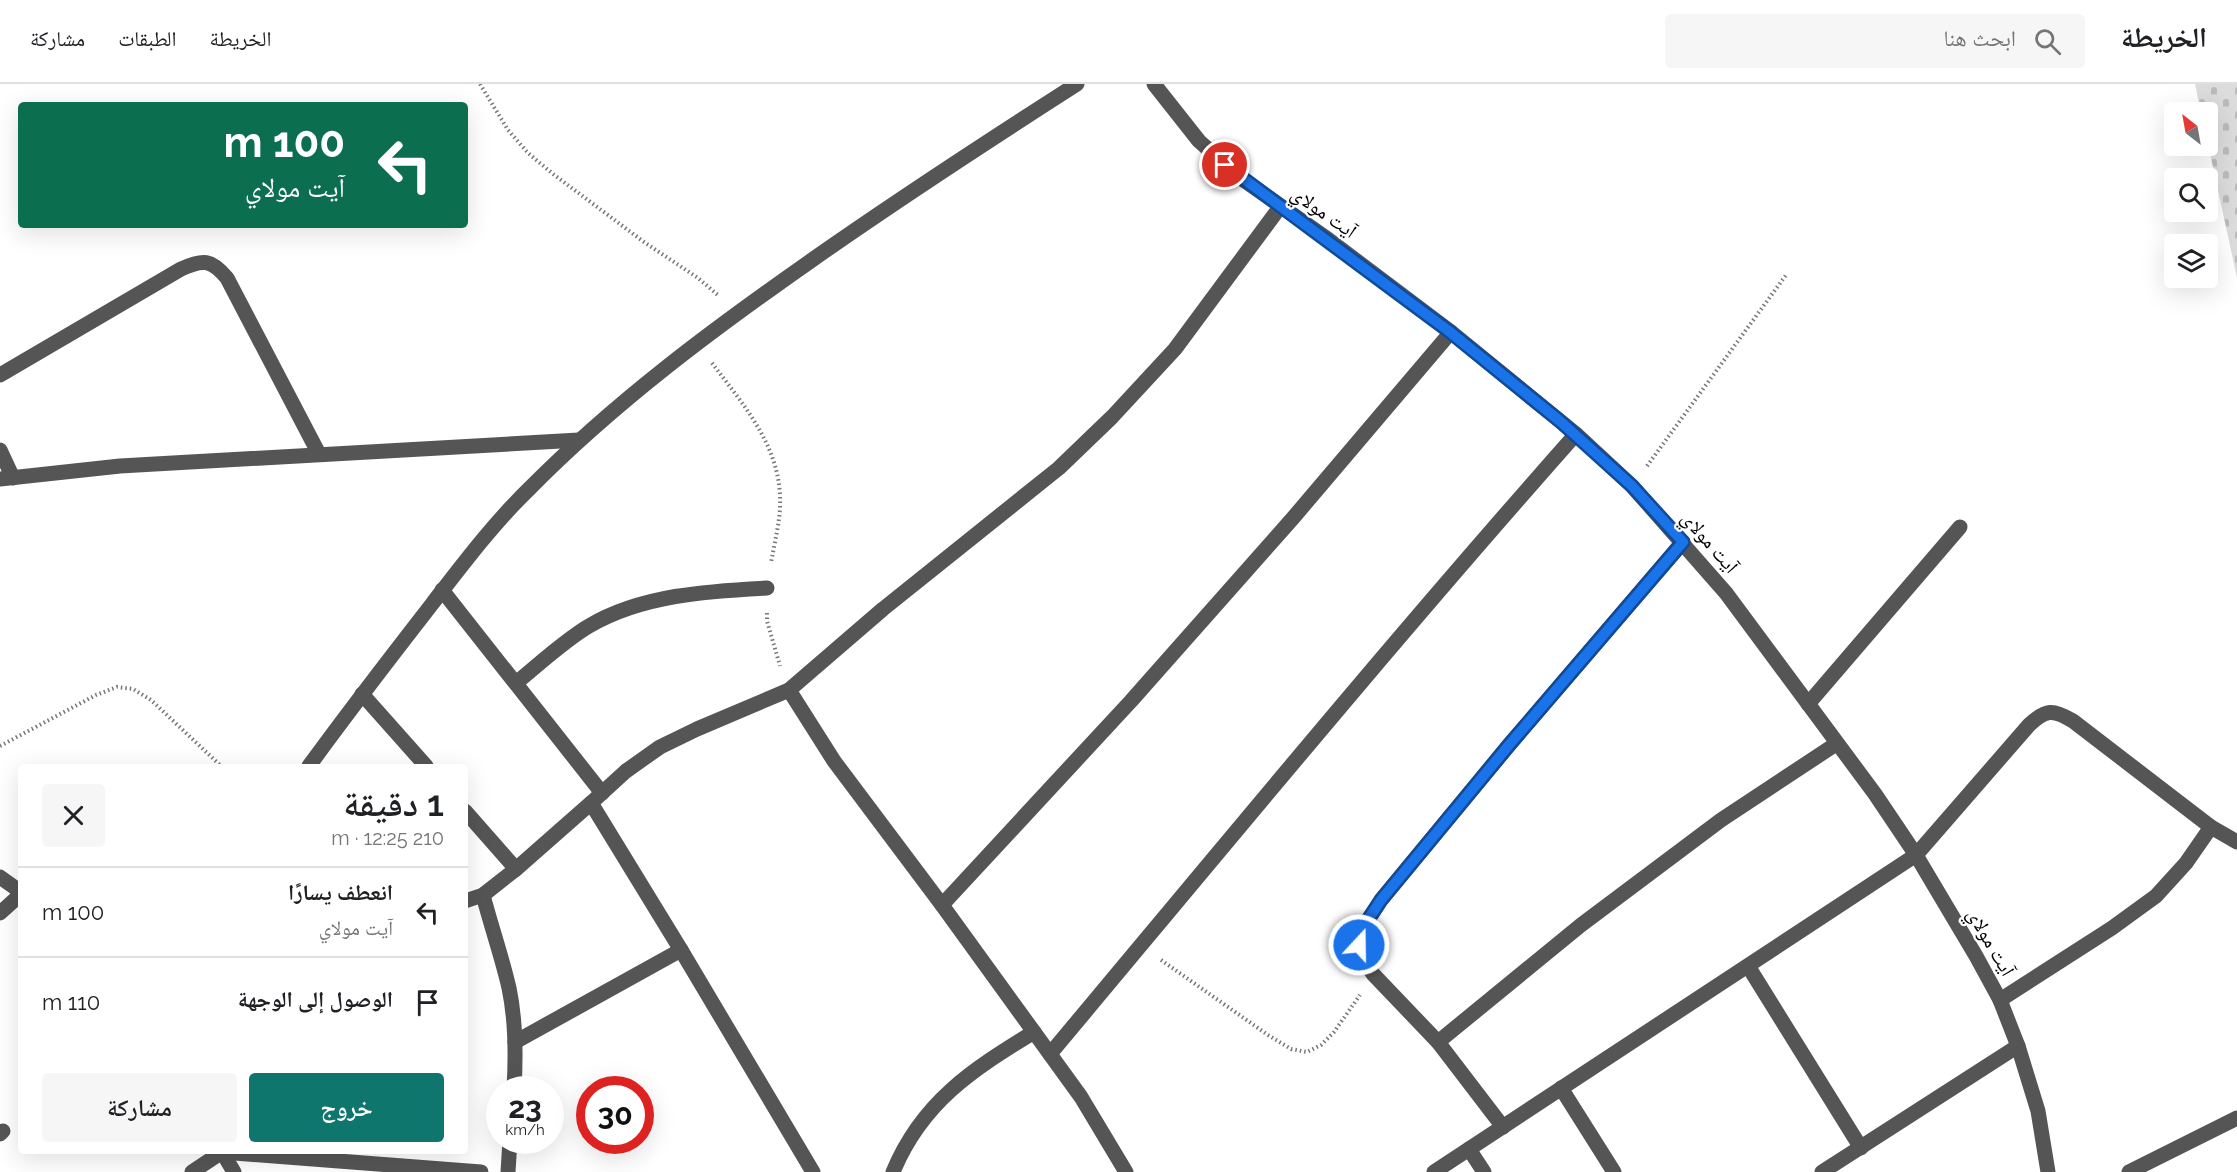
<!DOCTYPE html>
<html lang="ar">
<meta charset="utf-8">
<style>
body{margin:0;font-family:Raleway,"Noto Naskh Arabic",sans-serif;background:#f6f6f6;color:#202124;direction:rtl;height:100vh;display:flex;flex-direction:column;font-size:22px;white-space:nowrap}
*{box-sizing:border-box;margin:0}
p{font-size:20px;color:#757577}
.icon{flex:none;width:33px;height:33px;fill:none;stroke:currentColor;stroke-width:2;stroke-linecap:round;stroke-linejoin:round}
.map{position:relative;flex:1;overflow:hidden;direction:ltr}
.side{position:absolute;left:18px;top:680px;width:450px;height:390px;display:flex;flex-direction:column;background:#fff;border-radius:6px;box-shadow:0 6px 24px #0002;direction:rtl}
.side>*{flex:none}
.banner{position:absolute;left:18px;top:18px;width:450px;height:126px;border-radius:6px;box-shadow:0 6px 24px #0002;direction:rtl;background:#0b6e4f;color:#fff;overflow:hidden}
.needle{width:39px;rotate:329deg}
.buttons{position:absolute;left:2164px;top:18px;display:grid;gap:12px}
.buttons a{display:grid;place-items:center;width:54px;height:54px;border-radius:6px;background:#fff;box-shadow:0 6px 24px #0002;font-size:30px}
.speed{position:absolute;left:486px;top:992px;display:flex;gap:12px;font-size:30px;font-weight:700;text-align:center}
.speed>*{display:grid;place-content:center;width:78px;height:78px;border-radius:50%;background:#fff;box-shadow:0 6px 24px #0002;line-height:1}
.speed small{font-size:15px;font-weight:400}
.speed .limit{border:9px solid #d22;background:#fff;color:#111}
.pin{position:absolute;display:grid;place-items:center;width:51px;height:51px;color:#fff;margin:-26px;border:3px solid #fff;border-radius:50%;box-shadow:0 2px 6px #0007}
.me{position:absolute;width:66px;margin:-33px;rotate:21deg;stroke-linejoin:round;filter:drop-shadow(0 0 4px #0008)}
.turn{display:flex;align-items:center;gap:21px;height:126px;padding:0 24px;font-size:27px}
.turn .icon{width:78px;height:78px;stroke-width:2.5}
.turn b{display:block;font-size:42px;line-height:51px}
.round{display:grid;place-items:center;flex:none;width:63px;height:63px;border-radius:6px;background:#f6f6f6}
.overview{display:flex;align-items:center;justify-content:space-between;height:102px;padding:0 24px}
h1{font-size:36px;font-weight:600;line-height:45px}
.action{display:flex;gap:12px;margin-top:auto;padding:12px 24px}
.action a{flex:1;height:69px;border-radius:6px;background:#0f766e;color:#fff;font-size:24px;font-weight:600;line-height:69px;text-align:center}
.action a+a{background:#f6f6f6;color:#202124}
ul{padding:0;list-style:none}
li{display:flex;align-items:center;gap:18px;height:90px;padding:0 24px;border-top:2px solid #e0e0e0}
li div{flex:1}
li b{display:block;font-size:22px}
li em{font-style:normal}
header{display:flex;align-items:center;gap:36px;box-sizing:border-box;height:84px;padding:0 30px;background:#fff;border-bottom:2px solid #e0e0e0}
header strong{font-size:28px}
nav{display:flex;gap:33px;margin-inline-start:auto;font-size:21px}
.search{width:420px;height:54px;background:#f6f6f6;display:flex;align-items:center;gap:15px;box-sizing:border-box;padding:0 21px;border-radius:6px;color:#757577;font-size:22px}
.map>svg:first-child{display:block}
</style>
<header>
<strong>الخريطة</strong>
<div class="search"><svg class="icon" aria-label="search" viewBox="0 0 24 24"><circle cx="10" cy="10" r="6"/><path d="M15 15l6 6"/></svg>ابحث هنا</div>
<nav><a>الخريطة</a><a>الطبقات</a><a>مشاركة</a></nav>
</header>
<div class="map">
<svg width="2237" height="1088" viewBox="0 0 2237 1088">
<defs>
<pattern id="cemetery-stones" width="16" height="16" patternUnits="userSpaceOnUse" patternTransform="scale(1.5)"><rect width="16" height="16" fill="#dcdcdc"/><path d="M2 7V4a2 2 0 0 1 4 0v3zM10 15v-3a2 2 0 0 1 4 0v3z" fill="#bbb"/></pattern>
</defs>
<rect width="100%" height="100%" fill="#fff"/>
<polygon fill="url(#cemetery-stones)" points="2195,0 2237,0 2237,194 2208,60 2208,28 2201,28"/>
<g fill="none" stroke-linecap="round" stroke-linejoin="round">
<g stroke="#777" stroke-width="4" stroke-dasharray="1.5 3" stroke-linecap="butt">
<polyline points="480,0 508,46 528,69 553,90 644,158 698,194 719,212"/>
<path d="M 712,279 C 745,323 783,365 780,424 C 779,442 774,461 771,479"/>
<polyline points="1647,382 1786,191"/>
<polyline points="767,529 767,537 780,582"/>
<polyline points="0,662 96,611 117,603 133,605 151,616 221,682"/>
<polyline points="1161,876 1268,951 1291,965 1307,968 1321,961 1334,948 1360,911"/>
</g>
<g stroke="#555" stroke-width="15">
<polyline points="1154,0 1199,57 1238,92 1329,156 1451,248 1576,350 1632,402 1726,509 1875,710 1916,771 1976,872 2000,916 2018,962 2038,1027 2048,1088"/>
<path d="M 0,291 L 181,185 C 203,175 211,175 227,194 L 319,370"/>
<polyline points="0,366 13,394"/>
<polyline points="0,395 120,382 579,356"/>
<polyline points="442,506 602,709"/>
<path d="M 516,599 C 538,581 565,556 589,542 C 641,511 708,507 767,504"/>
<polyline points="789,606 834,677 942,821 1081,1013 1126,1088"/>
<polyline points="362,610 426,682"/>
<polyline points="1808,620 1960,443"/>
<path d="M 309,682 C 349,627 390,574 432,520 C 463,480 493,440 529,405 C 615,318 712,246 812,176 C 899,115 988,57 1077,0"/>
<polyline points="591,719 626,687 660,663 697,645 789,606 883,525 1059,384 1112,333 1175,265 1280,123"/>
<polyline points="465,727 516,785"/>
<polyline points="0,793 21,808"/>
<path d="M 483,811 C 491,842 502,873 509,904 C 516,937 516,971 514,1005"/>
<polyline points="465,817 483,811 516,785 591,719 681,866 813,1088"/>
<polyline points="942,821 1131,617 1293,434 1451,248"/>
<polyline points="0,829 21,810"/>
<polyline points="1748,882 1861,1064"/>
<polyline points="2000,916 2112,844 2156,812 2186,779 2211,743"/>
<polyline points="515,958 681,866"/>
<polyline points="1438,958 1581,841 1721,736 1836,660"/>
<path d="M 1050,970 C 1224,762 1396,553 1576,350"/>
<polyline points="1561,1004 1614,1088"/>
<polyline points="1503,1043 1438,958 1373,890 1363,875 1359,861 1364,842 1381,816 1509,661 1683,458"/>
<polyline points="0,1050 3,1047"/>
<polyline points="1469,1065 1484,1088"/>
<polyline points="221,1066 234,1088"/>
<polyline points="192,1088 222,1068 481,1088"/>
<polyline points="508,1088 510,1056"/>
<path d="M 893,1088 C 922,1018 972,986 1034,948"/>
<path d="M 1434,1088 L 1916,771 L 2029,641 C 2046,625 2053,625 2073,637 L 2211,743 L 2237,758"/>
<polyline points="1822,1088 2018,962"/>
<polyline points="2129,1088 2237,1034"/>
</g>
</g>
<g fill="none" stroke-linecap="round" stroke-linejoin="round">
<defs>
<polyline id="route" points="1225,81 1450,248 1561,338 1632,402 1683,458 1509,661 1381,816 1364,842 1359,861"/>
</defs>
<use href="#route" stroke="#114b97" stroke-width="15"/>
<use href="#route" stroke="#1a73e8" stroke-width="10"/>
</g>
<g text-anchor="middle" stroke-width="4.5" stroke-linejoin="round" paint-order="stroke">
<g font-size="20" fill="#000" stroke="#fff">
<text transform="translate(1324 128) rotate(35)" y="7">آيت مولاي</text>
<text transform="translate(1710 458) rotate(49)" y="7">آيت مولاي</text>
<text transform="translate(1991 858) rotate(60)" y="7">آيت مولاي</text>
</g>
</g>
</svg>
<div class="buttons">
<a><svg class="needle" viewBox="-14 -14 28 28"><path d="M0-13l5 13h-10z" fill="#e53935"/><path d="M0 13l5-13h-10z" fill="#757577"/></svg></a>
<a><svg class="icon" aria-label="search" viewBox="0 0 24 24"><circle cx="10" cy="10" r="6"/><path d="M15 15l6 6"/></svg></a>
<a><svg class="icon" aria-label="layers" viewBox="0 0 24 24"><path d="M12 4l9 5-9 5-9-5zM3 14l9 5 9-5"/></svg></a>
</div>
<div class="speed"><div>23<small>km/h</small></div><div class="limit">30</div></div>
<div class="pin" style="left:1225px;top:81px;background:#d93025"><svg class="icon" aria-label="arrive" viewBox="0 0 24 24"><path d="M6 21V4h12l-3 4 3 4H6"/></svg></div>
<svg class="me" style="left:1359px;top:861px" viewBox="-20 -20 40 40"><circle r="17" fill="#1a73e8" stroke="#fff" stroke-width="3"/><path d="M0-11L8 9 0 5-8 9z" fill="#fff"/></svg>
<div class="banner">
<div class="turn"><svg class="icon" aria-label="left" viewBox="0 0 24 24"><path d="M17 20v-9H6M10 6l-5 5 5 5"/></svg><div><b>100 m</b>آيت مولاي</div></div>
</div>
<section class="side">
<div class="overview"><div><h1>1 دقيقة</h1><p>210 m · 12:25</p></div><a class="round"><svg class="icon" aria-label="close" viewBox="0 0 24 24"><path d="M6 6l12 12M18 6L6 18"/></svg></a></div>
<ul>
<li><svg class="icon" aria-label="left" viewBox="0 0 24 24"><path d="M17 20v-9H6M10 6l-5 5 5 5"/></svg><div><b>انعطف يسارًا</b><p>آيت مولاي</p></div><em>100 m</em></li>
<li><svg class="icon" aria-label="arrive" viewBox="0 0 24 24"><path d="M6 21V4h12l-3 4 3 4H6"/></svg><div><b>الوصول إلى الوجهة</b></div><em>110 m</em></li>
</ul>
<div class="action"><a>خروج</a><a>مشاركة</a></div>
</section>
</div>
